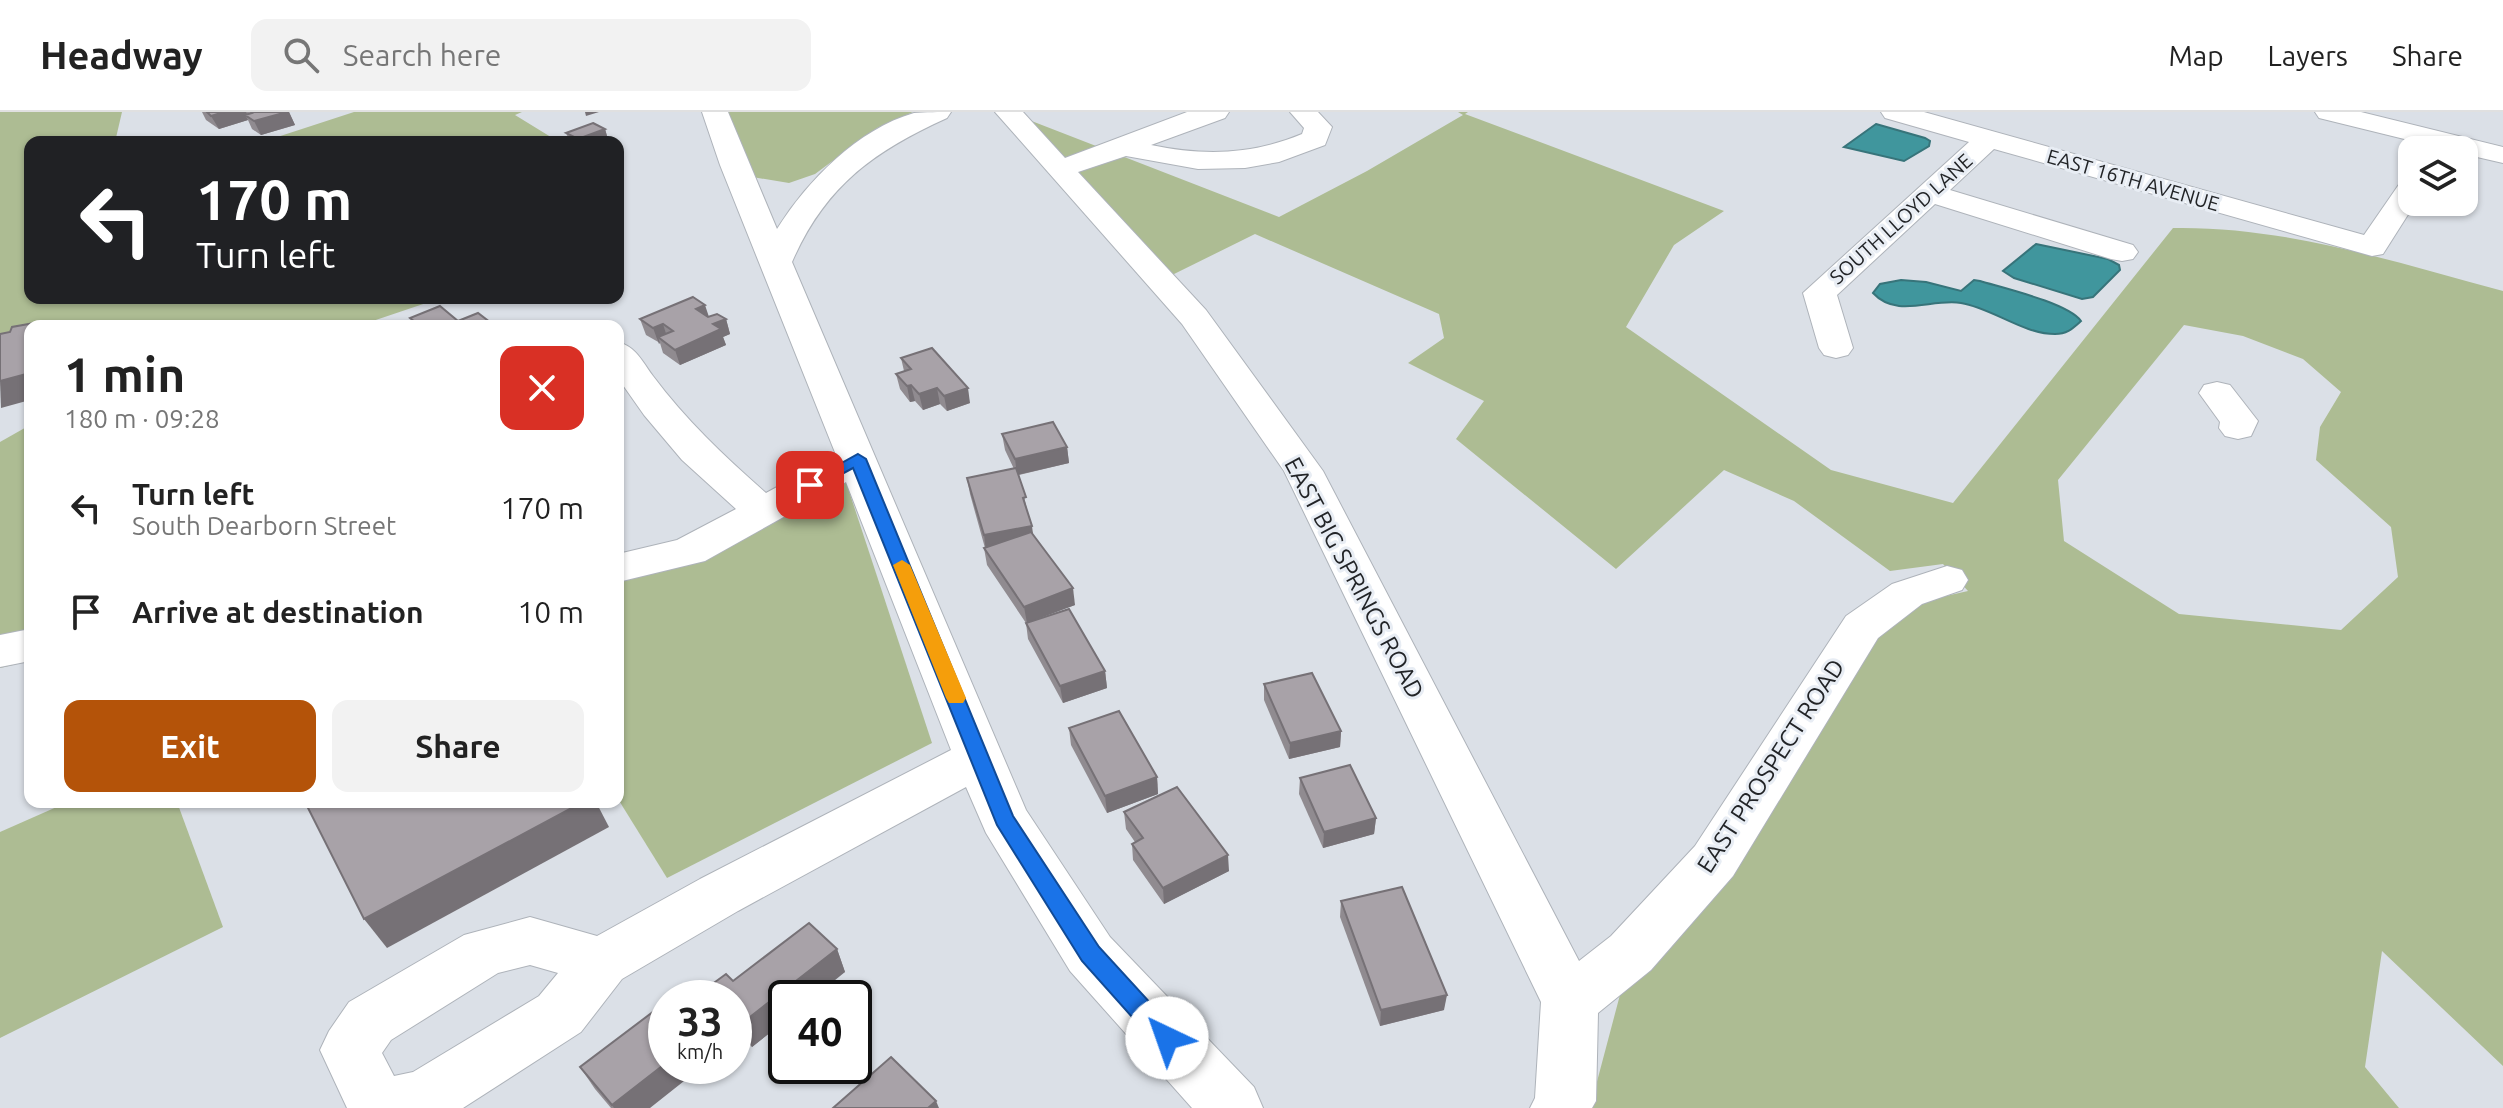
<!DOCTYPE html>
<meta charset="utf-8">
<style>
body{margin:0;font-family:Ubuntu,sans-serif;background:#f2f2f2;color:#222;height:100vh;display:flex;flex-direction:column;font-size:30px;white-space:nowrap}
*{box-sizing:border-box;margin:0}
p{font-size:26px;color:#767676}
.icon{flex:none;width:44px;height:44px;fill:none;stroke:currentColor;stroke-width:2;stroke-linecap:round;stroke-linejoin:round}
.map{position:relative;flex:1;overflow:hidden}
.panel{position:absolute;left:24px;top:208px;width:600px;height:488px;display:flex;flex-direction:column;background:#fff;border-radius:16px;box-shadow:0 2px 6px #0004}
.panel>*{flex:none}
.guide{position:absolute;left:24px;top:24px;width:600px;height:168px;border-radius:16px;box-shadow:0 2px 6px #0004;background:#202124;color:#fff;overflow:hidden}
.controls{position:absolute;left:2398px;top:24px;display:grid;gap:16px}
.controls a{display:grid;place-items:center;width:80px;height:80px;border-radius:16px;background:#fff;box-shadow:0 2px 6px #0004;font-size:40px}
.speed{position:absolute;left:648px;top:868px;display:flex;gap:16px;font-size:40px;font-weight:700;text-align:center}
.speed>*{display:grid;place-content:center;width:104px;height:104px;border-radius:50%;background:#fff;box-shadow:0 2px 6px #0004;line-height:1}
.speed small{font-size:20px;font-weight:400}
.speed .limit{border:4px solid #111;border-radius:12px;background:#fff;color:#111}
.pin{position:absolute;display:grid;place-items:center;width:68px;height:68px;color:#fff;margin:-34px;border-radius:16px;box-shadow:0 4px 12px #0006}
.me{position:absolute;width:88px;margin:-44px;rotate:318deg;stroke-linejoin:round;filter:drop-shadow(0 0 6px #0008)}
.turn{display:flex;align-items:center;gap:28px;height:168px;padding:0 40px;font-size:36px}
.turn .icon{width:104px;height:104px;stroke-width:2.5}
.turn b{display:block;font-size:56px;line-height:68px}
.round{display:grid;place-items:center;flex:none;width:84px;height:84px;border-radius:16px;background:#f2f2f2}
.overview{display:flex;align-items:center;justify-content:space-between;height:136px;padding:0 40px}
h1{font-size:48px;font-weight:700;line-height:60px}
.button{display:flex;gap:16px;margin-top:auto;padding:16px 40px}
.button a{flex:1;height:92px;border-radius:16px;background:#b45309;color:#fff;font-size:32px;font-weight:700;line-height:92px;text-align:center}
.button a+a{background:#f2f2f2;color:#222}
ul{padding:0;list-style:none}
li{display:flex;align-items:center;gap:24px;height:104px;padding:0 40px}
li div{flex:1}
li b{display:block;font-size:30px}
li em{font-style:normal}
header{display:flex;align-items:center;gap:48px;box-sizing:border-box;height:112px;padding:0 40px;background:#fff;border-bottom:2px solid #e0e0e0}
header strong{font-size:38px}
nav{display:flex;gap:44px;margin-inline-start:auto;font-size:28px}
.search{width:560px;height:72px;background:#f2f2f2;display:flex;align-items:center;gap:20px;box-sizing:border-box;padding:0 28px;border-radius:16px;color:#767676;font-size:30px}
.map>svg:first-child{display:block}
</style>
<header>
<strong>Headway</strong>
<div class="search"><svg class="icon" aria-label="search" viewBox="0 0 24 24"><circle cx="10" cy="10" r="6"/><path d="M15 15l6 6"/></svg>Search here</div>
<nav><a>Map</a><a>Layers</a><a>Share</a></nav>
</header>
<div class="map">
<svg width="2503" height="996" viewBox="0 0 2503 996">
<rect width="100%" height="100%" fill="#dbe0e7"/>
<g fill="#adbc93" fill-rule="evenodd">
<polygon points="0,0 122,0 115,30 30,30 30,186 441,186 358,214 30,214 0,235"/>
<polygon points="354,0 522,0 515,3 559,30 262,30"/>
<polygon points="727,0 913,0 877,16 815,62 789,71 752,65"/>
<path d="M 1458,0 L 1468,0 L 1465,2 L 1724,99 L 1674,133 L 1626,215 L 1831,358 L 1953,391 L 2173,116 C 2285,114 2395,150 2503,179 L 2503,954 L 2382,839 L 2365,955 L 2399,996 L 1590,996 L 1621,879 L 1861,547 L 1894,506 L 1924,489 L 1968,479 L 1943,452 L 1890,459 L 1794,389 L 1724,358 L 1616,457 L 1456,327 L 1484,289 L 1408,251 L 1444,226 L 1439,202 L 1255,122 L 1168,165 L 1029,8 L 1279,105 L 1367,59 L 1463,3 ZM 2184,213 L 2243,224 L 2303,247 L 2341,280 L 2320,315 L 2316,348 L 2391,415 L 2398,465 L 2341,518 L 2179,502 L 2064,429 L 2058,368 Z"/>
<polygon points="30,313 30,549 0,556 0,330"/>
<polygon points="844,364 932,631 667,766 618,687 618,466"/>
<polygon points="68,690 177,690 223,815 0,926 0,720"/>
</g>
<g fill="#40969d" stroke="#37747a" stroke-width="2">
<polygon points="1876,12 1925,26 1930,29 1929,34 1904,49 1844,35"/>
<polygon points="2036,132 2108,147 2119,153 2120,158 2093,185 2082,187 2014,166 2003,159"/>
<path d="M 1901,168 L 1926,170 L 1961,179 L 1974,168 L 1980,169 C 2003,176 2068,191 2081,209 C 2072,217 2067,222 2055,222 C 2023,222 1992,196 1961,191 C 1932,186 1897,207 1873,181 L 1880,172 Z"/>
</g>
<g fill="none" stroke-linecap="round" stroke-linejoin="round">
<defs>
<g id="minor">
<path d="M 702,0 L 728,0 L 777,117 C 807,69 858,17 914,1 C 925,0 940,0 951,0 L 947,6 C 874,39 825,74 792,150 L 1026,698 L 1110,825 L 1254,975 L 1263,996 L 1192,996 L 1070,859 L 986,721 L 966,675 L 738,799 L 622,867 L 581,920 L 463,996 L 347,996 L 320,938 L 329,919 L 349,890 L 464,823 L 530,805 L 597,824 L 700,767 L 951,638 L 846,370 L 705,449 L 618,470 L 618,442 L 677,428 L 736,397 L 682,348 L 644,303 L 618,266 L 618,230 C 636,235 642,249 653,264 C 686,308 724,344 766,381 L 836,343 L 720,53 ZM 530,853 L 558,861 L 539,884 L 413,960 L 394,964 L 382,941 L 391,928 L 498,861 Z"/>
<path d="M 995,0 L 1023,0 L 1065,46 L 1187,0 L 1229,0 L 1225,6 L 1151,33 C 1204,44 1252,43 1302,22 L 1304,16 L 1290,0 L 1318,0 L 1332,15 L 1325,33 L 1279,50 L 1245,56 L 1198,57 L 1126,44 L 1078,60 L 1206,198 L 1323,359 L 1579,849 L 1611,824 L 1695,734 L 1846,504 L 1892,472 L 1947,454 L 1962,458 L 1968,468 L 1962,478 L 1922,492 L 1878,526 L 1733,764 L 1651,858 L 1598,901 L 1596,989 L 1592,996 L 1530,996 L 1535,986 L 1541,890 L 1284,359 L 1182,212 Z"/>
<polygon points="1881,0 1924,0 2364,123 2402,68 2412,65 2412,90 2416,90 2383,142 2372,144 1994,37 1950,78 2133,133 2138,140 2133,147 2122,149 2111,147 1935,92 1837,183 1853,236 1848,243 1836,246 1824,243 1819,236 1803,181 1969,30 1885,6"/>
<polygon points="2315,0 2361,0 2503,35 2503,51 2464,42 2464,38 2449,38 2319,6"/>
<polygon points="2217,270 2230,273 2258,309 2251,324 2238,327 2225,324 2219,316 2220,310 2199,281 2204,273"/>
<polygon points="30,517 30,549 0,555 0,523"/>
</g>
</defs>
<use href="#minor" stroke="#aeb3ba" stroke-width="2"/>
<use href="#minor" fill="#fff" fill-rule="evenodd"/>
</g>
<g fill="#908b90">
<polygon points="202,0 289,0 295,13 261,23 252,17 248,8 219,17 206,8"/>
<polygon points="605,17 607,24 591,30 573,30 569,28 566,21"/>
<polygon points="709,205 726,207 730,222 723,225 726,233 680,253 663,241 660,231 646,223 640,207"/>
<polygon points="901,246 970,291 947,299 940,292 923,298 915,289 910,290 900,277 896,262 904,259"/>
<polygon points="1002,322 1067,335 1069,351 1019,363 1033,423 1075,493 1036,507 1105,559 1107,576 1063,591 1028,527 1026,511 987,453 984,436 985,436 970,382 967,366 1014,357 1005,338"/>
<polygon points="1264,572 1341,619 1340,635 1289,647 1264,588"/>
<polygon points="1069,616 1157,665 1158,682 1107,701 1071,633"/>
<polygon points="1300,666 1376,706 1374,722 1323,736 1299,682"/>
<polygon points="1124,700 1229,759 1164,792 1133,748 1132,732 1135,730 1126,717"/>
<polygon points="1341,789 1444,898 1380,914 1340,805"/>
<polygon points="837,837 845,860 786,886 786,908 752,935 735,917 734,918 734,886 696,884 733,869"/>
<polygon points="580,955 650,996 611,996 595,977"/>
</g>
<g fill="#767176">
<polygon points="224,0 246,0 249,6 245,3 248,8 219,17 211,4"/>
<polygon points="284,0 289,0 295,13 261,23 254,9"/>
<polygon points="585,0 599,0 586,4"/>
<polygon points="605,17 607,24 591,30 579,30 578,27"/>
<polygon points="705,193 710,208 696,197"/>
<polygon points="726,207 730,222 723,225 726,233 680,253 675,238 713,212"/>
<polygon points="663,212 668,228 658,225 660,231 659,232 653,216"/>
<polygon points="30,261 30,288 1,296 0,269"/>
<polygon points="911,273 915,289 910,290 907,274"/>
<polygon points="937,276 940,292 923,298 919,282"/>
<polygon points="968,276 970,291 947,299 944,284"/>
<polygon points="1067,335 1069,351 1017,363 1015,347"/>
<polygon points="1032,414 1034,430 986,440 984,423"/>
<polygon points="1073,476 1075,493 1027,511 1024,495"/>
<polygon points="1105,559 1107,576 1063,591 1060,574"/>
<polygon points="1341,619 1340,635 1289,647 1290,631"/>
<polygon points="1157,665 1158,682 1107,701 1105,684"/>
<polygon points="583,690 596,690 609,715 387,836 364,807"/>
<polygon points="1376,706 1374,722 1323,736 1324,720"/>
<polygon points="1228,743 1229,759 1164,792 1163,776"/>
<polygon points="837,837 845,860 813,886 786,886 786,908 752,935 741,912"/>
<polygon points="1447,883 1444,898 1380,914 1381,898"/>
<polygon points="666,951 666,954 703,954 650,996 614,996 612,993"/>
<polygon points="936,989 939,996 928,996"/>
</g>
<g fill="#a8a2a8" stroke="#767176" stroke-width="2">
<polygon points="207,0 224,0 211,4"/>
<polygon points="251,0 287,0 254,9 245,3 252,1"/>
<polygon points="593,11 605,17 578,27 566,21"/>
<polygon points="693,185 705,193 696,197 708,205 717,202 726,207 713,212 721,217 675,238 658,225 673,219 663,212 653,216 640,207"/>
<polygon points="440,194 458,209 478,201 495,214 420,214 410,206"/>
<polygon points="34,211 33,214 30,214 30,261 0,269 0,222 10,220 12,215"/>
<polygon points="932,236 968,276 944,284 937,276 919,282 911,273 907,274 896,262 911,257 901,246"/>
<polygon points="1053,310 1067,335 1015,347 1002,322"/>
<polygon points="1016,356 1026,385 1023,386 1032,414 984,423 967,366"/>
<polygon points="1031,420 1073,476 1024,495 984,436"/>
<polygon points="1069,497 1105,559 1060,574 1026,511"/>
<polygon points="1312,561 1341,619 1290,631 1264,572"/>
<polygon points="1119,599 1157,665 1105,684 1069,616"/>
<polygon points="1350,653 1376,706 1324,720 1300,666"/>
<polygon points="1177,675 1228,743 1163,776 1132,732 1143,726 1124,700"/>
<polygon points="305,690 583,690 364,807"/>
<polygon points="1402,775 1447,883 1381,898 1341,789"/>
<polygon points="809,811 837,837 741,912 734,905 734,886 671,886 687,874 696,884 726,862 733,869"/>
<polygon points="666,890 666,951 612,993 580,955"/>
<polygon points="891,945 936,989 928,996 833,996"/>
</g>
<polygon fill="#1a73e8" stroke="#114b97" stroke-width="2" points="858,342 866,347 1013,704 1099,835 1175,918 1179,926 1175,934 1167,937 1158,934 1082,849 997,713 853,356 816,376 804,376 802,373"/>
<polygon fill="#f59e0b" points="902,448 910,453 966,586 963,591 949,591 946,586 893,453"/>
<g text-anchor="middle" stroke-width="6" stroke-linejoin="round" paint-order="stroke">
<g font-size="20" fill="#222427" stroke="#e8edf4">
<text transform="translate(2133 68) rotate(16)" y="7">EAST 16TH AVENUE</text>
<text transform="translate(1901 107) rotate(-42)" y="7">SOUTH LLOYD LANE</text>
</g>
<g font-size="24" fill="#222427" stroke="#e8edf4">
<text transform="translate(1354 466) rotate(62)" y="8">EAST BIG SPRINGS ROAD</text>
<text transform="translate(1771 654) rotate(-57)" y="8">EAST PROSPECT ROAD</text>
</g>
</g>
</svg>
<div class="controls">
<a><svg class="icon" aria-label="layers" viewBox="0 0 24 24"><path d="M12 4l9 5-9 5-9-5zM3 14l9 5 9-5"/></svg></a>
</div>
<div class="speed"><div>33<small>km/h</small></div><div class="limit">40</div></div>
<div class="pin" style="left:810px;top:373px;background:#d93025"><svg class="icon" aria-label="arrive" viewBox="0 0 24 24"><path d="M6 21V4h12l-3 4 3 4H6"/></svg></div>
<svg class="me" style="left:1167px;top:926px" viewBox="-20 -20 40 40"><circle r="19" fill="#fff"/><path d="M0-13L10 11 0 6-10 11z" fill="#1a73e8"/></svg>
<div class="guide">
<div class="turn"><svg class="icon" aria-label="left" viewBox="0 0 24 24"><path d="M17 20v-9H6M10 6l-5 5 5 5"/></svg><div><b>170 m</b>Turn left</div></div>
</div>
<section class="panel">
<div class="overview"><div><h1>1 min</h1><p>180 m · 09:28</p></div><a class="round" style="background:#d93025;color:#fff"><svg class="icon" aria-label="close" viewBox="0 0 24 24"><path d="M6 6l12 12M18 6L6 18"/></svg></a></div>
<ul>
<li><svg class="icon" aria-label="left" viewBox="0 0 24 24"><path d="M17 20v-9H6M10 6l-5 5 5 5"/></svg><div><b>Turn left</b><p>South Dearborn Street</p></div><em>170 m</em></li>
<li><svg class="icon" aria-label="arrive" viewBox="0 0 24 24"><path d="M6 21V4h12l-3 4 3 4H6"/></svg><div><b>Arrive at destination</b></div><em>10 m</em></li>
</ul>
<div class="button"><a>Exit</a><a>Share</a></div>
</section>
</div>
